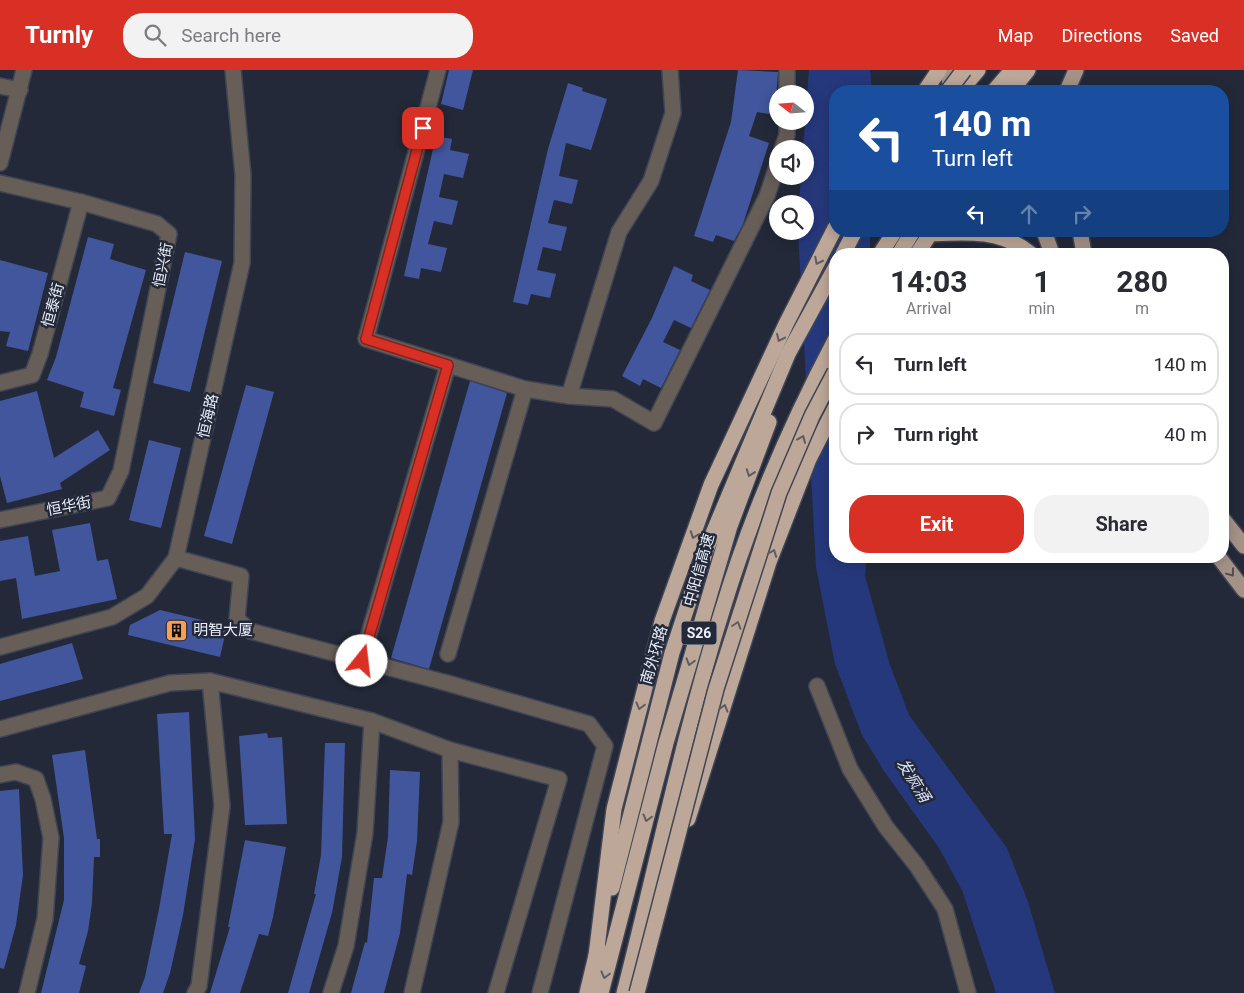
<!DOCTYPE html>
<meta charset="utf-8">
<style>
body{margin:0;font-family:Roboto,"Noto Sans SC",sans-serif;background:#f2f2f3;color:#2b2b33;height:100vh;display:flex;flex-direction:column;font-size:19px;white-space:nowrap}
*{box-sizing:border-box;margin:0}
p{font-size:16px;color:#7c7c81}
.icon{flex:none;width:28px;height:28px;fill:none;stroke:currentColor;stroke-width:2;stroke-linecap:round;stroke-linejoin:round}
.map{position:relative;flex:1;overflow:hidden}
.panel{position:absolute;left:829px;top:178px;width:400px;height:315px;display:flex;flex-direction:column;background:#fff;border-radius:20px;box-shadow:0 2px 12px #0003}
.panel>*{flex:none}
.guide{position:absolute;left:829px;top:15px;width:400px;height:152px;border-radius:20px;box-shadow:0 2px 12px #0003;background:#1a4fa0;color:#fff;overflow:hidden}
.needle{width:32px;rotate:287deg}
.controls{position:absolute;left:769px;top:15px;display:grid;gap:10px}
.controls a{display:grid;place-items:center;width:45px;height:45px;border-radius:50%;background:#fff;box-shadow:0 2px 12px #0003;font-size:25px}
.pin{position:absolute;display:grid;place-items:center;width:42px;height:42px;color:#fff;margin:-21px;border-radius:10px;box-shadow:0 2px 8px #0006}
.me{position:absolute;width:55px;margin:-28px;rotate:16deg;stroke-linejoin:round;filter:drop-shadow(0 0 4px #0008)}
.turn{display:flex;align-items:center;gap:18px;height:105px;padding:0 20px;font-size:22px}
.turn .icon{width:65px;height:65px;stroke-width:2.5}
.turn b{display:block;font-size:35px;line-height:42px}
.lanes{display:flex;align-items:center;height:48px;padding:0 20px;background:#0003;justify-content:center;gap:25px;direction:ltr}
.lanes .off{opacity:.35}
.eta{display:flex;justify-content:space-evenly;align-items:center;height:85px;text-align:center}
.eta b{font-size:30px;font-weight:700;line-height:35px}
.primary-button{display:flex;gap:10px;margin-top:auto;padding:10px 20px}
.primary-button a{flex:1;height:58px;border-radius:20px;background:#d93025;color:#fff;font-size:20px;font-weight:700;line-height:58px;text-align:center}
.primary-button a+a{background:#f2f2f3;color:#2b2b33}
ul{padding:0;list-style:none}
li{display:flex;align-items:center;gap:15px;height:62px;margin:0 10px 8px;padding:0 10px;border:2px solid #e1e1e2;border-radius:20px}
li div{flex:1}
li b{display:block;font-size:19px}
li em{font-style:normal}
header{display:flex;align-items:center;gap:30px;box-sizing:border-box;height:70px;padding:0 25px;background:#d93025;color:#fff}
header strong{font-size:24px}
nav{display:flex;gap:28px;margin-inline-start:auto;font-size:18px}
.search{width:350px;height:45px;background:#f2f2f3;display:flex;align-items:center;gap:12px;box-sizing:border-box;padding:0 18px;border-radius:20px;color:#7c7c81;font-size:19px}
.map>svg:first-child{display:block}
</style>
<header>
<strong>Turnly</strong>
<div class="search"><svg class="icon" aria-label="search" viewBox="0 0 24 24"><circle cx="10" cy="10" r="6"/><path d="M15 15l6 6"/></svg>Search here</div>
<nav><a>Map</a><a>Directions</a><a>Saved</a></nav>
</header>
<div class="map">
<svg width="1244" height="923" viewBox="0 0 1244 923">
<rect width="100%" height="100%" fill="#232939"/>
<polygon fill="#26387c" points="809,0 870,0 872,21 835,21 835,161 870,161 870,184 835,184 835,486 867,486 865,506 890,595 909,645 1007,778 1028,832 1055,923 996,923 962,820 939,778 884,701 862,665 835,594 816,497 798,161 805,161 805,134 799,134 801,106 805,106 803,79"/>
<g fill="#41569d">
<polygon points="449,0 473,0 463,40 441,34"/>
<polygon points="738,0 778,2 775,45 757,42 749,66 769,73 743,154 734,171 716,165 713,172 694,166 731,52"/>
<polygon points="568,13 583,18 582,21 607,29 591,80 566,73 559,106 578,110 572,134 554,130 548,153 567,157 561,181 543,177 537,200 556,204 550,228 531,224 528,235 513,232 548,79"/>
<polygon points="436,66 452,69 450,80 469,84 463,108 444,104 439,127 458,131 452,155 434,151 428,174 447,178 441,202 421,198 419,209 404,206"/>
<polygon points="88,167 114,174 110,189 146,200 113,318 121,320 114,346 80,337 84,322 47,310 56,287"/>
<polygon points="185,182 222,191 190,322 153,313"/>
<polygon points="0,190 48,203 28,281 6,276 10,262 0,261"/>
<polygon points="674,196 693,205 691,211 710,220 691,258 674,250 663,272 680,280 661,318 643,309 640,316 622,306 652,248"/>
<polygon points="470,311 507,323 429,599 391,588"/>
<polygon points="246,315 274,322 232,474 204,466"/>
<polygon points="37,321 54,388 98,360 110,380 60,413 62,419 7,433 0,406 0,331"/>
<polygon points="149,370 181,378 161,458 129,450"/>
<polygon points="90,453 97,491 108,489 117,529 22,549 16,508 0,511 0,471 28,466 35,506 60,501 52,460"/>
<polygon points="160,540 227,556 220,587 128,565 130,555"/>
<polygon points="72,573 83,609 0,631 0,594"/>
<polygon points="189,642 195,769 183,845 170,903 163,923 139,923 145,907 159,839 172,764 164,764 157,644"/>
<polygon points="267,663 268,668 282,667 287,754 245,755 239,666"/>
<polygon points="325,673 345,673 342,787 332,843 309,923 288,923 316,824 314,824 321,785"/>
<polygon points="85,680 97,769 100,769 100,787 94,787 92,833 88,861 79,894 86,896 79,923 41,923 64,830 64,768 52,685"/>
<polygon points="390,700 420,702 417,771 412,805 407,804 400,863 384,923 351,923 365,872 367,873 374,808 382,808 388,767"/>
<polygon points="19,719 23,805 16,855 4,899 0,898 0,721"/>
<polygon points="245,770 286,777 273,847 268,866 259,864 240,923 210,923 230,857 228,857"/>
</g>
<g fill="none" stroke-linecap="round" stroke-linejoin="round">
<defs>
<g id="minor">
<polyline points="438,0 366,269 525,319 569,326 613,329 654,353 767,126 778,93"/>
<polyline points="0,16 20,20"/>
<polyline points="787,24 787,0"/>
<polyline points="782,79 787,65 787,51"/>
<polyline points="0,93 24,0"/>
<polyline points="0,113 81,132 157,154 169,164 121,401 108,428 0,450"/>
<polyline points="0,313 32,305 40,284 81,132"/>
<polyline points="569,326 619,162 651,111 673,43 670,0"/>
<polyline points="176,488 241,506 237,549 250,561 447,613 589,654 605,676 540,923"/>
<polyline points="0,577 112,547 147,526 176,488 242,193 243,105 233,0"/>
<polyline points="448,584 525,319"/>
<polyline points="361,591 448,295"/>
<polyline points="817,616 850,699 886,757 917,796 945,839 968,923"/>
<polyline points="0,659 170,613 210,611 372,651 450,680 559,709 496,923"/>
<polyline points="0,705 16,702 36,709 43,729 51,768 45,849 27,923"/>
<polyline points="195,923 199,916 222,736 210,611"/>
<polyline points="331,923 346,876 365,763 372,651"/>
<polyline points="412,923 451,752 450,680"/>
</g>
<g id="major">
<polyline points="947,0 950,13 955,21"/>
<polyline points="1067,21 1076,0"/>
<polyline points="1044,161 1052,184"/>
<polyline points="1080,161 1084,184"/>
<polyline points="1222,448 1244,476"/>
<polyline points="1218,486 1244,520"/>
</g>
<g id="highway">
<polyline points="925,21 939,0"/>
<polyline points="960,21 978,0"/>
<polyline points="994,21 1012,0"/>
<polyline points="1011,21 1028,0"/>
<path d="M 931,161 L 930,164 C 966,162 1001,159 1031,184"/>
<polyline points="843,184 855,161"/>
<polyline points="880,184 895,161"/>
<polyline points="899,184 913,161"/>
<polyline points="917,184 932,161"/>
<polyline points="688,749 769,492 809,389 835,338"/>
<polyline points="612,818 672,583 706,480 788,284 835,198"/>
<polyline points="596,886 614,739 662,551 711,415 786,254 835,158"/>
<polyline points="587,923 598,877"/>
<polyline points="601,923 666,673 730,456 769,352"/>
<path d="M 624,923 C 657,795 683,665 723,538 C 751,446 790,356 835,270"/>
</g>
</defs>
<use href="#minor" stroke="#3f4554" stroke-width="18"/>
<use href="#major" stroke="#3f4554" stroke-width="18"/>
<use href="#highway" stroke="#3f4554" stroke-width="18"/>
<use href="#minor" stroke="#675e58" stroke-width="15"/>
<use href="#major" stroke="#a49286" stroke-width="15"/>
<use href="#highway" stroke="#bca798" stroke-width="15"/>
<defs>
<g id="highway-bridge">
<polyline points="948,21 964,0"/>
<polyline points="637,923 716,619 779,423 812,346 835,302"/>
</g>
</defs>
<use href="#highway-bridge" stroke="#3f4554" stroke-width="18" stroke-linecap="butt"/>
<use href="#highway-bridge" stroke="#bca798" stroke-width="15"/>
</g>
<defs><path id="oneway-chevron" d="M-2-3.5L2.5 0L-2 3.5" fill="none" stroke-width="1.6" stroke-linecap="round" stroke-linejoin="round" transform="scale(1.25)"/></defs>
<g stroke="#605b5f">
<use href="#oneway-chevron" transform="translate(818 191) rotate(117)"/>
<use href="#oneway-chevron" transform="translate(780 268) rotate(115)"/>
<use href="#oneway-chevron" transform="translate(802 369) rotate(-67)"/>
<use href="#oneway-chevron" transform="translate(750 403) rotate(110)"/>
<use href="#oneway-chevron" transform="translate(694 465) rotate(110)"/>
<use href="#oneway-chevron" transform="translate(773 483) rotate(-69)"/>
<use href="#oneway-chevron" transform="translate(737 555) rotate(-72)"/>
<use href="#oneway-chevron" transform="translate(690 592) rotate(106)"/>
<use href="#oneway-chevron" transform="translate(640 636) rotate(105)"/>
<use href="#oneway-chevron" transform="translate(724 638) rotate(-73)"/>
<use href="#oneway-chevron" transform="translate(647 748) rotate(105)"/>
<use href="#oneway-chevron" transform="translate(605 905) rotate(105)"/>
</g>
<use stroke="#504e54" href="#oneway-chevron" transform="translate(1231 503) rotate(53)"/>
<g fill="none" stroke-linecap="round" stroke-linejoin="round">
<defs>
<polyline id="route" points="362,591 448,295 366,269 423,58"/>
</defs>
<use href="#route" stroke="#8d1f18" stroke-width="12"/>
<use href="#route" stroke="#d93025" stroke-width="9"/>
</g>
<defs>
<symbol id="building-square" viewBox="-11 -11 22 22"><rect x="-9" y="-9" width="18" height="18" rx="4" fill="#fb9e51" stroke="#232939"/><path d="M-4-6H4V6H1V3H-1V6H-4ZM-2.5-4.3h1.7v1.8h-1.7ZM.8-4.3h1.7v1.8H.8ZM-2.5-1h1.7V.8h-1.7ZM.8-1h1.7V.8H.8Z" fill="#111"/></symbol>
</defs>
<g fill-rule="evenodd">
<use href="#building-square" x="164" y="548" width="25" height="25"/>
</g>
<g text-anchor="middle" stroke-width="5" stroke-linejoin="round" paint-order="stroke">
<rect fill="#232939" stroke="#aeb3c0" stroke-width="1" x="681.5" y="551.5" width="35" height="23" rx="4"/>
<g font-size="14" font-weight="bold" fill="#eaeefa">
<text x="699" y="568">S26</text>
</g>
<g font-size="15" fill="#eaeefa" stroke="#232939">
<text transform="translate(163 195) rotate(-79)" y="5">恒兴街</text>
<text transform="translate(53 235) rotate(-75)" y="5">恒泰街</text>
<text transform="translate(208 346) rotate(-77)" y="5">恒海路</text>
<text transform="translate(69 436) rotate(-11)" y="5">恒华街</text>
<text transform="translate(699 500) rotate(-74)" y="5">中阳信高速</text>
<text transform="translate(654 585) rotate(-74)" y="5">南外环路</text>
</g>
<g font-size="15" fill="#eaeefa" stroke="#232939" text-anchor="start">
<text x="193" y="565">明智大厦</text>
</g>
<g font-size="16" font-style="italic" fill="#d5ddf2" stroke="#232939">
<text transform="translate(914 710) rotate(58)" y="6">发疯涌</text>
</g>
</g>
</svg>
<div class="controls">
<a><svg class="needle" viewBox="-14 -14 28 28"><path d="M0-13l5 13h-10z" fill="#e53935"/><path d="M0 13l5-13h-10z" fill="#7c7c81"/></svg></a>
<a><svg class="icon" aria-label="sound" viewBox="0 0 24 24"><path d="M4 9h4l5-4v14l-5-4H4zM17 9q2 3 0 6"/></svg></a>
<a><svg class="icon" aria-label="search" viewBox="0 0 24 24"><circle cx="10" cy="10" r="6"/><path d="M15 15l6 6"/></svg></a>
</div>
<div class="pin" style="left:423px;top:58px;background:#d93025"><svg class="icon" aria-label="arrive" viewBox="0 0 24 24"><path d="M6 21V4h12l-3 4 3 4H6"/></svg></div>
<svg class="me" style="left:362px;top:591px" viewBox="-20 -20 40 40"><circle r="19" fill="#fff"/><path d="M0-13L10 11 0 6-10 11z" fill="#d93025"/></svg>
<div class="guide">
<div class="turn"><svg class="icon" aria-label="left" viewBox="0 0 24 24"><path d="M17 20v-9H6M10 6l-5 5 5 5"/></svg><div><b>140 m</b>Turn left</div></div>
<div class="lanes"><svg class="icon" aria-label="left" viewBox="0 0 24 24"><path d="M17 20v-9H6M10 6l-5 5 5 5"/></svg><svg class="icon off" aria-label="ahead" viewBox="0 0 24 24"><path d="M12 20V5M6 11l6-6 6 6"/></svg><svg class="icon off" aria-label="right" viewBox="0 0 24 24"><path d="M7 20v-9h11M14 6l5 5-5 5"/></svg></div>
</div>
<section class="panel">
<div class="eta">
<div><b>14:03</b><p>Arrival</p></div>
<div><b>1</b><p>min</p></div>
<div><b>280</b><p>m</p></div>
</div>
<ul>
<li><svg class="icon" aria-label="left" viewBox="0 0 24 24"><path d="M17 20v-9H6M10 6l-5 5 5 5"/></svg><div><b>Turn left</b></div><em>140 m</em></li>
<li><svg class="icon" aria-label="right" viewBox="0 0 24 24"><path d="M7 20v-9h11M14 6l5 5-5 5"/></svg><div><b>Turn right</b></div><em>40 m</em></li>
</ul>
<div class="primary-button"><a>Exit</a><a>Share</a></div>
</section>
</div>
